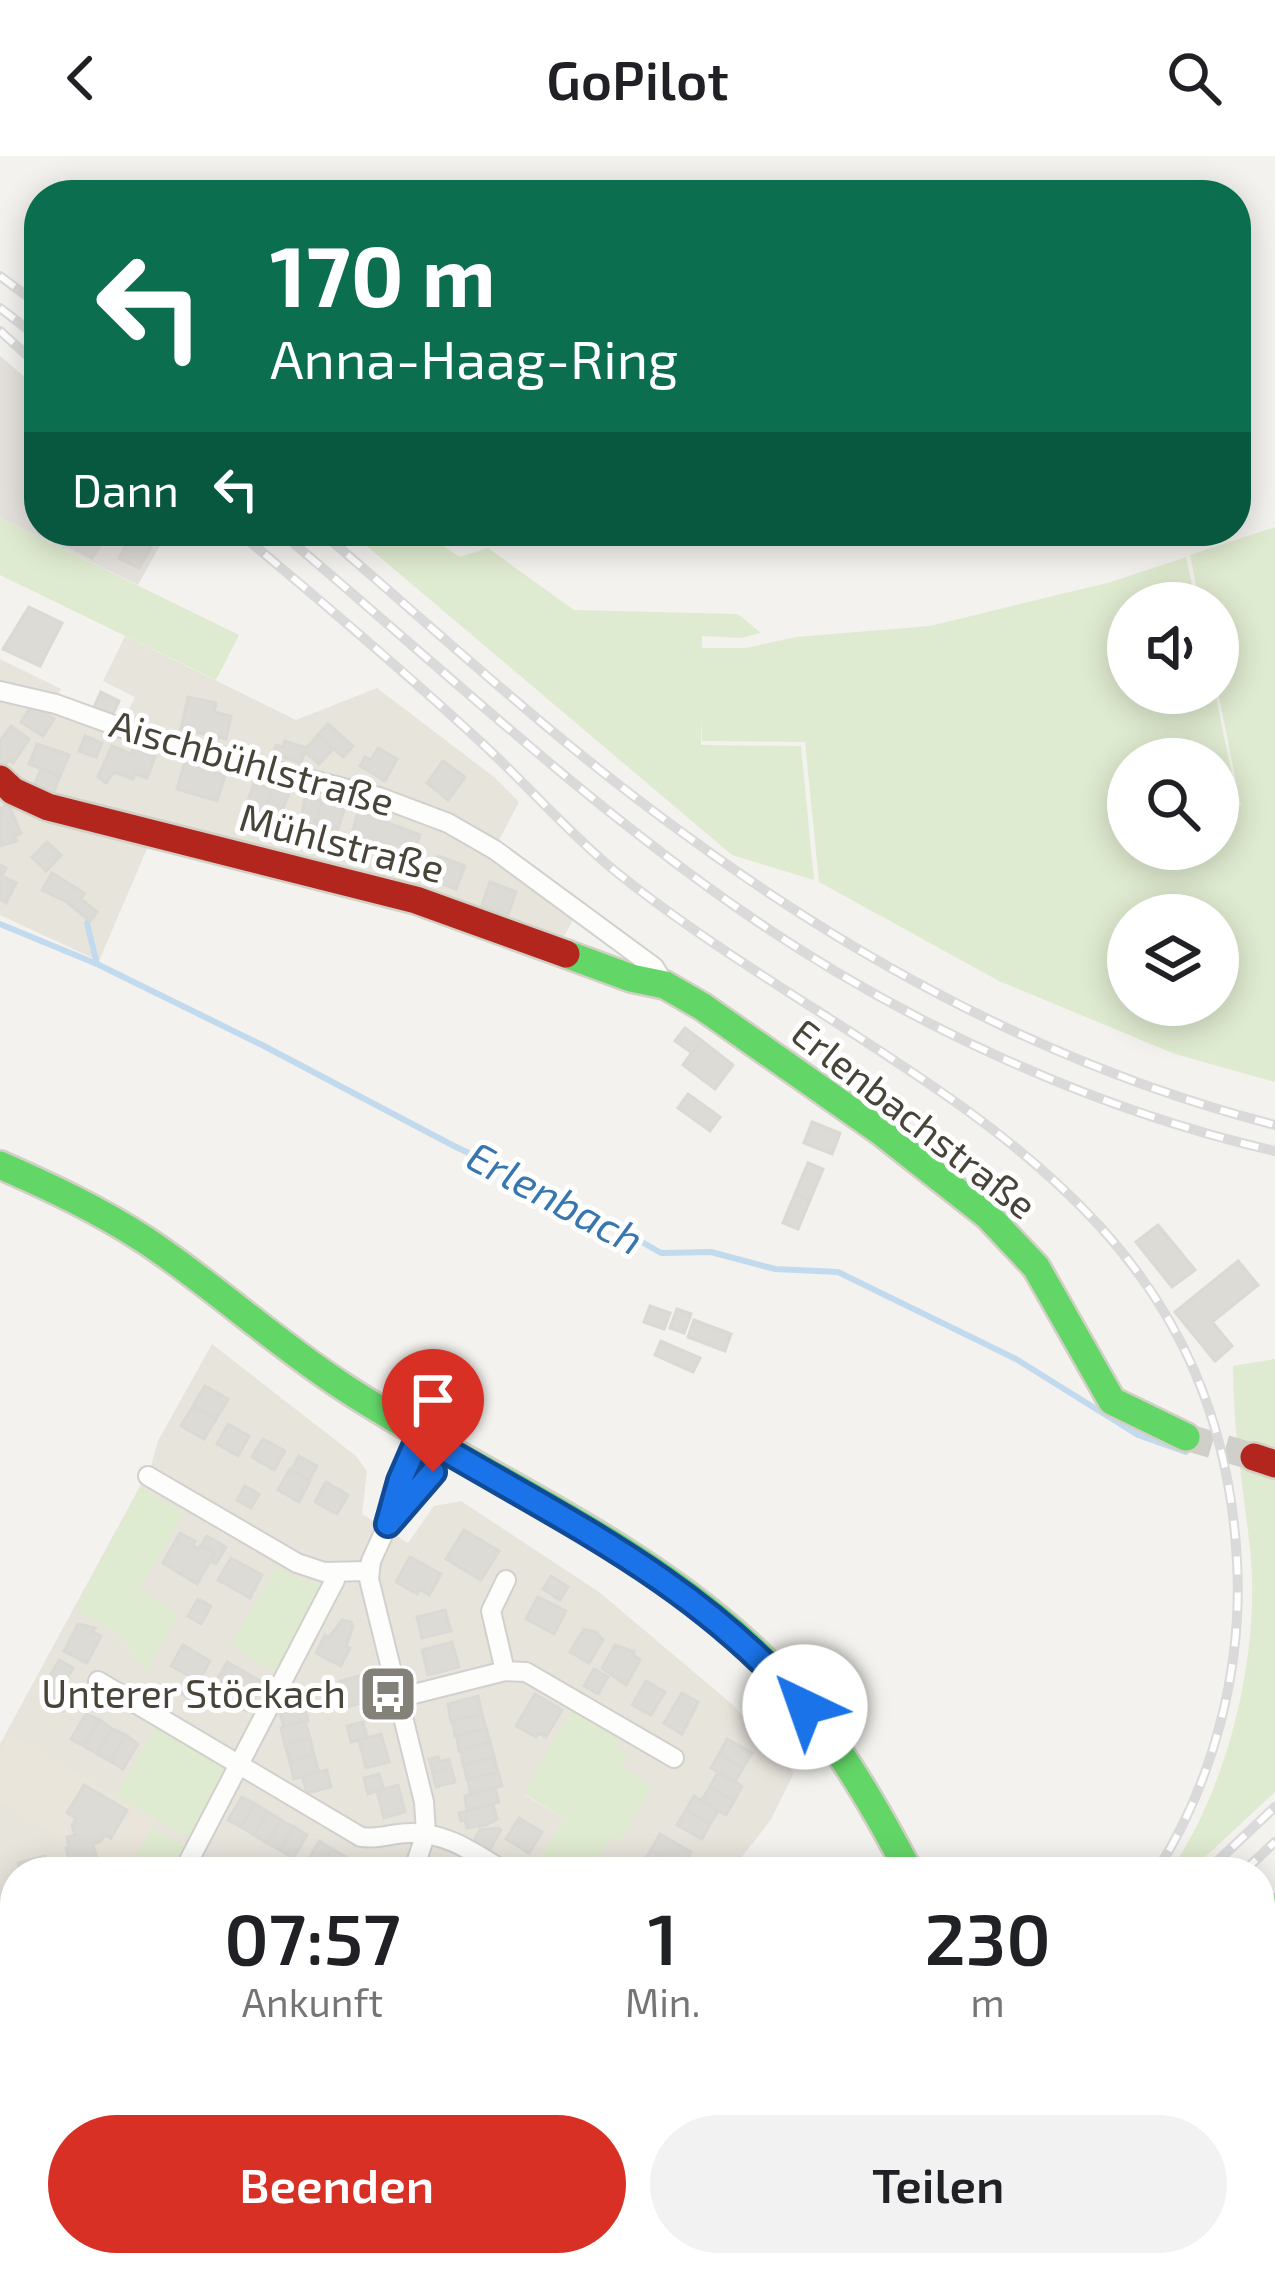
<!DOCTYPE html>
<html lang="de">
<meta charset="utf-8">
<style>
body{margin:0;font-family:"Exo 2",sans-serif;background:#f2f2f2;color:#202124;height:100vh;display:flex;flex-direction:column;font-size:45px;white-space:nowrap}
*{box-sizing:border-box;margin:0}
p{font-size:39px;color:#757577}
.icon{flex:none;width:66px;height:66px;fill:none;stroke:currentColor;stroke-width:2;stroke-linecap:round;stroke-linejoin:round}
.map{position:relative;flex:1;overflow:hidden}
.side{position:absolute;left:0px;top:1701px;width:1275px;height:420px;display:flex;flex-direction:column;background:#fff;border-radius:48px 48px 0 0;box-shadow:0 6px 30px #0003}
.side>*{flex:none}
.hud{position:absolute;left:24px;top:24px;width:1227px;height:366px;border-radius:48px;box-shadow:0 6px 30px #0003;background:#0b6e4f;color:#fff;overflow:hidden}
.controls{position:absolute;left:1107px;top:426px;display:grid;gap:24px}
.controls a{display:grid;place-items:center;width:132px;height:132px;border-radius:50%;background:#fff;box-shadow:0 6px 30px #0003;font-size:60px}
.pin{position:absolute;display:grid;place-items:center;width:102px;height:102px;color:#fff;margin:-123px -51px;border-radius:50% 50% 50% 0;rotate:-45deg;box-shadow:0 0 12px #0007}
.pin .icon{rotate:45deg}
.me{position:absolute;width:132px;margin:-66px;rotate:318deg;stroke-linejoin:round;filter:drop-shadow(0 0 9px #0008)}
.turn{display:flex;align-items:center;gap:42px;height:252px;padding:0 48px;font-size:54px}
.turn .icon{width:156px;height:156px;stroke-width:2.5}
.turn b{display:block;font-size:84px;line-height:102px}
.then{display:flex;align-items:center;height:114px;padding:0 48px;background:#0003;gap:24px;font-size:45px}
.eta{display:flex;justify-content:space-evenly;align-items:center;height:204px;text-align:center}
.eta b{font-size:72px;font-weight:600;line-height:84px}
.button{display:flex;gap:24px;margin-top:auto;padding:24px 48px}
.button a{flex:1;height:138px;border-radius:72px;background:#d93025;color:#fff;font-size:48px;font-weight:600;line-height:138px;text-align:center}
.button a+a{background:#f2f2f2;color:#202124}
header{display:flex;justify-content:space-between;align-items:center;height:156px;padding:0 48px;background:#fff;font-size:54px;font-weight:600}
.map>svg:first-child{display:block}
</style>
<header><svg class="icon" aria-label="back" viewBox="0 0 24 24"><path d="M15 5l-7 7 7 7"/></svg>GoPilot<svg class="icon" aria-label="search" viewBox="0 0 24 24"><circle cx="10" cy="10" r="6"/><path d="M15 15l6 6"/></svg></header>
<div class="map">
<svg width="1275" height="2121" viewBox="0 0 1275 2121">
<rect width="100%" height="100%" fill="#f3f2ee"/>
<g fill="#e7e4dc" fill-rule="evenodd">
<polygon points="125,480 296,564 377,532 494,621 519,646 491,700 573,764 558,791 155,674 99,805 0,759 0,503 61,533 56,543 117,578 135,541 103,525"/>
<path d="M 212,1188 L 356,1300 L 367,1315 L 362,1358 L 408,1387 L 434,1350 L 461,1345 L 599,1436 L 733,1549 L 794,1617 L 770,1665 L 730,1716 L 590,1716 L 607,1687 L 621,1682 L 523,1638 L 564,1662 L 532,1716 L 173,1716 L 186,1691 L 119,1716 L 15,1716 L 15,2106 L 34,2106 L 0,2115 L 0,1588 L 151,1310 L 158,1285 ZM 141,1331 L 138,1435 L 139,1509 L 122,1480 L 77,1453 ZM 298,1423 L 321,1429 L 231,1489 Z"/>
<polygon points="62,2106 222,2106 224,2111 244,2106 413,2106 413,2121 267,2121 265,2116 246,2121 65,2121"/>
<polygon points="873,2106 1064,2106 1074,2121 856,2121"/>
</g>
<polygon fill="#e5e2de" points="0,200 39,233 39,375 168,375 138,429 0,362"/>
<polygon fill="#e9e5da" points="11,1578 156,1663 130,1713 65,1716 55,1678 0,1646 0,1600"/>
<g fill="#dfebd0" fill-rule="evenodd">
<polygon points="0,362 239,479 216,524 0,419"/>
<path d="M 1275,371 L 1275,926 L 1175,898 L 999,825 L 819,726 L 805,586 L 702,585 L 701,562 L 701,589 L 801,590 L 814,724 L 732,699 L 349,375 L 421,375 L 460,401 L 488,392 L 574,454 L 738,458 L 761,477 L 741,482 L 702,480 L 702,492 L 746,492 L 796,481 L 930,470 L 1111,426 L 1186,401 L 1196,447 L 1128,447 L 1128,537 L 1215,537 L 1238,647 L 1218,650 L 1218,603 L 1128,603 L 1128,693 L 1218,693 L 1218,655 L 1241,650 L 1218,536 L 1218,447 L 1200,447 L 1190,399 ZM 1128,759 L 1218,759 L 1218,849 L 1128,849 Z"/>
<path d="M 1275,1203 L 1275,1636 L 1189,1716 L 1169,1716 C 1229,1632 1261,1495 1250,1393 C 1243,1329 1233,1276 1233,1210 Z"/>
<polygon points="140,1331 184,1357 139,1434 179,1459 147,1513 139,1509 122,1480 76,1453"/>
<polygon points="276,1411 298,1423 322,1429 277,1516 231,1489"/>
<polygon points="574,1550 623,1580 617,1591 628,1599 621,1611 652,1630 621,1682 607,1687 590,1716 532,1716 564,1662 523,1637"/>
<polygon points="157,1570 227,1611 190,1683 116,1640"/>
<polygon points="152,1671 186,1691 173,1716 119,1716 130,1713"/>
<polygon points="1275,1790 1275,2121 1187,2121 1186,2106 1260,2106 1260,1811"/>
<polygon points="423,2106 514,2106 506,2121 423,2121"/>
<polygon points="551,2106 749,2106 730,2121 545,2121"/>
</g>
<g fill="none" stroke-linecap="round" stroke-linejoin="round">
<g stroke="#c2daed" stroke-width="6">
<polyline points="87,767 97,808"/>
<polyline points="0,768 97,808 264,890 454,990 574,1047 661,1097 711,1096 775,1113 838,1116 1016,1203 1138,1279 1186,1296"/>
</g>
</g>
<g fill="#dddbd6" stroke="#dbd9d4" stroke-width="3">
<polygon points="74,377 99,391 92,402 67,389"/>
<polygon points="131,380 151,391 139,412 119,402"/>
<polygon points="29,451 62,467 40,510 3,493"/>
<polygon points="101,536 119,545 112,560 94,551"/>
<polygon points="188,541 216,547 214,556 231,560 226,583 181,573"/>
<polygon points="32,549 54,563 43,580 21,566"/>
<polygon points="328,568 353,590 343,601 318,579"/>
<polygon points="11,570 29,583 13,607 9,604 5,609 0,605 0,585"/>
<polygon points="318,579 333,593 319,608 304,595"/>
<polygon points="85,580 102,587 96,601 79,595"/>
<polygon points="285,585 306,592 301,607 273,598 276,589 283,591"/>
<polygon points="37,588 69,599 60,620 29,608"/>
<polygon points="112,590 131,598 134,592 155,601 147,622 135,618 133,623 114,616 106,627 98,621"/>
<polygon points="378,592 397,603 385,625 360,610 365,601 371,604"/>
<polygon points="443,605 465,621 448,644 427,627"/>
<polygon points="185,606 225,620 217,645 177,633"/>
<polygon points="41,613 60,620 51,642 32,635"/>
<polygon points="254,627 272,633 264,660 245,654"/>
<polygon points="273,630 290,635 279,662 275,664 264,661"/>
<polygon points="305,640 323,645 313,675 300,669"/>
<polygon points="323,642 345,651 335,682 313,678"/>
<polygon points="8,648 21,677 14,681 17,685 0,690 0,653"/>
<polygon points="358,656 420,679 411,706 389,700 387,705 373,701 375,692 350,685"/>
<polygon points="47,686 61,699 46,715 32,701"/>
<polygon points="438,700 465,710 456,733 429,723"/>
<polygon points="0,709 6,712 2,720 16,727 6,747 0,743"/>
<polygon points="52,717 84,737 81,743 97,756 90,765 67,746 42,734"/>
<polygon points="490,726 516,736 508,758 482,749"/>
<polygon points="685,872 701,884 692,897 675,885"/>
<polygon points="701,884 733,909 715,933 683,909"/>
<polygon points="688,938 720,961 710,975 678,952"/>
<polygon points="812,966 840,977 832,998 804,987"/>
<polygon points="808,1007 823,1013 810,1044 795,1038"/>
<polygon points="795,1038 810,1044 798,1073 783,1067"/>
<polygon points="1158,1069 1195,1114 1172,1131 1136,1086"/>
<polygon points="1238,1105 1258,1129 1212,1166 1232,1190 1215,1205 1175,1156"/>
<polygon points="650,1150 670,1157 664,1173 644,1166"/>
<polygon points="677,1153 691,1158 684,1177 670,1172"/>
<polygon points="694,1164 731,1178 725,1195 688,1181"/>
<polygon points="661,1185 700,1202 693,1216 655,1199"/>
<polygon points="205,1230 228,1243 216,1263 193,1250"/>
<polygon points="193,1250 216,1263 204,1283 181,1270"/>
<polygon points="228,1268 249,1280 238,1300 217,1288"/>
<polygon points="263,1283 285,1295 274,1314 252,1301"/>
<polygon points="299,1300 317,1310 309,1324 291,1314"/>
<polygon points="290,1313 310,1325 299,1346 278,1334"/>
<polygon points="326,1326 348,1339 337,1358 315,1346"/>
<polygon points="245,1330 259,1338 251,1352 237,1344"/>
<polygon points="464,1374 499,1395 481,1424 446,1403"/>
<polygon points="180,1377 195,1385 192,1390 199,1393 201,1389 215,1397 197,1428 163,1407"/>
<polygon points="207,1380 226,1391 216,1408 211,1405 215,1397 201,1389"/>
<polygon points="410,1401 441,1418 429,1439 420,1433 417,1438 396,1426"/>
<polygon points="231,1402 262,1419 250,1442 218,1424"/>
<polygon points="551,1420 568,1431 560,1444 543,1433"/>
<polygon points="538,1441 566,1455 554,1478 526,1463"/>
<polygon points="198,1443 211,1450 201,1468 188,1460"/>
<polygon points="445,1454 451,1475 422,1482 417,1461"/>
<polygon points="342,1464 351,1466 353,1470 346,1490 350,1492 341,1510 316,1497 325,1479 329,1482"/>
<polygon points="78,1468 95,1472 93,1476 101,1480 87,1507 64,1495"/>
<polygon points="584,1473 596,1476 603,1484 589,1507 570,1496"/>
<polygon points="452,1486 459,1511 428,1519 422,1494"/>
<polygon points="183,1489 210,1505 199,1525 171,1510"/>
<polygon points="615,1489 634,1496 633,1499 640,1504 626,1529 602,1512"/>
<polygon points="59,1504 73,1512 65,1526 51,1518"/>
<polygon points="227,1506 245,1516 229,1545 211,1534"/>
<polygon points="594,1513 608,1521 598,1538 584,1530"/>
<polygon points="245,1516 263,1527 247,1555 229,1545"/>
<polygon points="363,1519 370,1545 347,1551 340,1525"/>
<polygon points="55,1520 76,1532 63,1555 41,1542"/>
<polygon points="646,1525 665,1536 651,1559 632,1549"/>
<polygon points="189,1526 203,1535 196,1547 182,1538"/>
<polygon points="682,1537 698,1546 682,1578 664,1567"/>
<polygon points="535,1538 562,1554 546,1581 538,1577 536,1581 516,1570"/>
<polygon points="478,1540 482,1558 451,1566 448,1548"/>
<polygon points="303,1547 308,1565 284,1571 279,1553"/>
<polygon points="86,1558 100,1564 84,1590 71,1583"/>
<polygon points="482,1558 486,1572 455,1581 453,1565"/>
<polygon points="100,1564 112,1573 97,1598 84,1590"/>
<polygon points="305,1565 310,1582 285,1589 281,1572"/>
<polygon points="363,1566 367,1582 351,1586 347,1570"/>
<polygon points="486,1572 490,1586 459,1595 457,1580"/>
<polygon points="112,1573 126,1579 110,1605 97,1598"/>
<polygon points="381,1578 389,1606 366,1612 359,1584"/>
<polygon points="126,1579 138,1588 123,1613 110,1605"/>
<polygon points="310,1582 314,1599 290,1606 285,1589"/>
<polygon points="727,1583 752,1597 743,1612 719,1598"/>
<polygon points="490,1586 494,1601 463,1609 461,1594"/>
<polygon points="719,1598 743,1612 735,1626 711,1612"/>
<polygon points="314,1599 319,1616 294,1623 290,1606"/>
<polygon points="438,1601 440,1606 449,1603 451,1612 433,1617 429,1603"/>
<polygon points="494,1601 498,1616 467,1624 464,1609"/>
<polygon points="451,1612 455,1626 436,1631 433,1617"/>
<polygon points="327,1614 331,1631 307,1637 302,1620"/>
<polygon points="498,1616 502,1630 470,1638 468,1623"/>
<polygon points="718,1616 742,1630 734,1645 710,1631"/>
<polygon points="379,1618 384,1633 368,1638 364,1622"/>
<polygon points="84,1629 127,1654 111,1682 105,1679 100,1686 93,1688 100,1716 72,1716 66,1692 69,1691 67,1681 75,1679 72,1670 76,1662 67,1657"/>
<polygon points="398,1629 405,1656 384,1662 377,1635"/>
<polygon points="710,1631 734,1645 726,1659 701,1645"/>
<polygon points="495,1632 499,1646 467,1655 465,1640"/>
<polygon points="694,1640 718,1655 710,1668 686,1654"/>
<polygon points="242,1641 255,1648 241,1671 228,1664"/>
<polygon points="255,1648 268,1656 254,1679 241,1671"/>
<polygon points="493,1648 497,1663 486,1669 467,1672 465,1664 461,1665 459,1657"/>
<polygon points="686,1654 710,1668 702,1683 677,1669"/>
<polygon points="268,1656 281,1664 267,1687 254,1679"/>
<polygon points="519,1662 542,1676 529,1697 506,1683"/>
<polygon points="281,1664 294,1671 280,1694 267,1687"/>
<polygon points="294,1671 307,1679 293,1702 280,1694"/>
<polygon points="498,1672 501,1674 489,1695 473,1686 480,1674"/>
<polygon points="660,1678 691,1696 682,1712 651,1694"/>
<polygon points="319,1685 332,1693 319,1715 306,1708"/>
<polygon points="332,1693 345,1700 336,1716 320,1716"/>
<polygon points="651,1694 682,1712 680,1716 652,1716 642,1709"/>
<polygon points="45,1700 49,1716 20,1716 18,1707"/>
<polygon points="1275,1993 1275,2058 1265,2050 1260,2033 1264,2007"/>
<polygon points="11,2033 15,2035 15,2063 0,2054"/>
<polygon points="4,2056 15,2063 15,2091 0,2086 0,2063"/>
<polygon points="359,2106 388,2106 390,2114 363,2121"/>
<polygon points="952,2110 953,2121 919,2121 918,2114"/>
</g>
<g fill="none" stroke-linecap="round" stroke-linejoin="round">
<polyline stroke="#d1cfca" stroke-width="27" stroke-dasharray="27 14" stroke-linecap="butt" points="1186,1281 1254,1301"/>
<defs>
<g id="street">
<polyline points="0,535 56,548 158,585 379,641 448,667 495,694 654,811 665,829"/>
<polyline points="148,1320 297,1407 324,1416 369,1415"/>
<polyline points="392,1365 418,1337 448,1295"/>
<polyline points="505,1515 491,1455 506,1424"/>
<path d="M 98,1525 L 361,1681 C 378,1684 392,1677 409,1677 C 447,1676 474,1697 506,1716"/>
<polyline points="398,1542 505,1515 526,1516 674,1602"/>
<polyline points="183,1716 335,1424 336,1417"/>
<polyline points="413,1716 426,1677 424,1646 369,1423 371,1405 388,1368 399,1325 420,1279"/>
<polyline points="0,1811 15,1807"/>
<polyline points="0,1907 15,1946"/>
<polyline points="0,1999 15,1972"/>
<polyline points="165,2121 179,2117 225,2119 276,2106"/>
<polyline points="896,2121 897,2106"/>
</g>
<g id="fast">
<polyline points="566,798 631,822 665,829 703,851 880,975 988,1060 1036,1111 1112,1245 1186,1281"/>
<path d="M 0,1009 C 50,1031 99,1054 145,1084 C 213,1129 273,1185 342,1230 C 475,1317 628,1379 747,1488 C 817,1552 866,1633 909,1716"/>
<polyline points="1260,1775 1275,1753"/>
<polyline points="1087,2106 1100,2121"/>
</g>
<g id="jam">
<polyline points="0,623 13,635 48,651 416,744 566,798"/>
<polyline points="1254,1301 1275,1308"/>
</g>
</defs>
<use href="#street" stroke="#d1d0cc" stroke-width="22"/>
<use href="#fast" stroke="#d2cfc5" stroke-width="32"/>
<use href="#jam" stroke="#d2cfc5" stroke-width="32"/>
<use href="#street" stroke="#fdfdfc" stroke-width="18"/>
<use href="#fast" stroke="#63d668" stroke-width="27"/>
<use href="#jam" stroke="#b3261e" stroke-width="27"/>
<defs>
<g id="rail">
<polyline points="0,120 39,149"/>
<polyline points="0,152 39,182"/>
<polyline points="0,175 39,210"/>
<path d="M 237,375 C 321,445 404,515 484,589 C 528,630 569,677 615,715 C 873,922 1216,1014 1237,1405 C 1243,1512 1214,1625 1156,1716"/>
<path d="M 279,375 C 435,506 584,647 752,762 C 905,867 1094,954 1275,995"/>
<path d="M 320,375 C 437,475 551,581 676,672 C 859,807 1054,912 1275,969"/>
<polyline points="1206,1716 1275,1651"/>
<polyline points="1243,1716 1275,1686"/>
<polyline points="764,2121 784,2106"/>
<polyline points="806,2121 824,2106"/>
</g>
</defs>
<use href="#rail" stroke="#dadada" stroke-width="10"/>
<use href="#rail" stroke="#fff" stroke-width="6" stroke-dasharray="18" stroke-linecap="butt"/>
</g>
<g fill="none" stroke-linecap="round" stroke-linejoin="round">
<defs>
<path id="route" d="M 433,1316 L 388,1368 L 400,1325 L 420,1279 C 562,1364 694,1423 805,1551"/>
</defs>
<use href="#route" stroke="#114b97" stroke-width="30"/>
<use href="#route" stroke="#1a73e8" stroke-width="21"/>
</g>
<defs>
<symbol id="bus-square" viewBox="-11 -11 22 22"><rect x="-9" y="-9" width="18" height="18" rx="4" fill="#848179" stroke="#fff"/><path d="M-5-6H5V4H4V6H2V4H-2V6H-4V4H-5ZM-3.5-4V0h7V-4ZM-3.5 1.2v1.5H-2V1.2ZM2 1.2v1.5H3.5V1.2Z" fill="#fff"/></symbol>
</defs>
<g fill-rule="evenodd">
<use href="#bus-square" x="355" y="1505" width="66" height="66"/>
</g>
<g text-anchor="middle" stroke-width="10" stroke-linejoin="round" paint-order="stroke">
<g font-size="39" fill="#49443a" stroke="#fff">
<text transform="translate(252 607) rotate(16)" y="14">Aischbühlstraße</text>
<text transform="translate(342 687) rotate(15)" y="14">Mühlstraße</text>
<text transform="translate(914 963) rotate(38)" y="14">Erlenbachstraße</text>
</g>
<g font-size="39" fill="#49443a" stroke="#fff" text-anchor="end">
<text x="346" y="1552">Unterer Stöckach</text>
</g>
<g font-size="42" font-style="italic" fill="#3876b0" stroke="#fff">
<text transform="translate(555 1042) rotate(28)" y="15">Erlenbach</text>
</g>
</g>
</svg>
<div class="controls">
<a><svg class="icon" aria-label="sound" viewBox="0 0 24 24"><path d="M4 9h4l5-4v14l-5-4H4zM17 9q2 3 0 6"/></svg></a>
<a><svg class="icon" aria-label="search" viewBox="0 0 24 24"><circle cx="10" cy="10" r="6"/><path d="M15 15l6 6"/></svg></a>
<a><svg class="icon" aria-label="layers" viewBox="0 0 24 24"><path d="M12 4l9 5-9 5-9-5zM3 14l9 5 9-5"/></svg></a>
</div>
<div class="pin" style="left:433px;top:1316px;background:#d93025"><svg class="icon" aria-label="arrive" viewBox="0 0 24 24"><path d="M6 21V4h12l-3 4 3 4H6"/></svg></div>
<svg class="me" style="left:805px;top:1551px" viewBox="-20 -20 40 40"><circle r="19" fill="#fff"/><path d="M0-13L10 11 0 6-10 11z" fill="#1a73e8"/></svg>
<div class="hud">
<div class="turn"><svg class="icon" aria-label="left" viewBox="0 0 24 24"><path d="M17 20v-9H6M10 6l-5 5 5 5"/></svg><div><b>170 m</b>Anna-Haag-Ring</div></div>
<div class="then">Dann<svg class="icon" aria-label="left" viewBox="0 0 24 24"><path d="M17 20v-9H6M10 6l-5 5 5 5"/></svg></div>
</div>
<section class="side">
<div class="eta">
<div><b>07:57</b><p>Ankunft</p></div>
<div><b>1</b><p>Min.</p></div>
<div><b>230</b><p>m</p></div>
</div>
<div class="button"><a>Beenden</a><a>Teilen</a></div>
</section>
</div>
